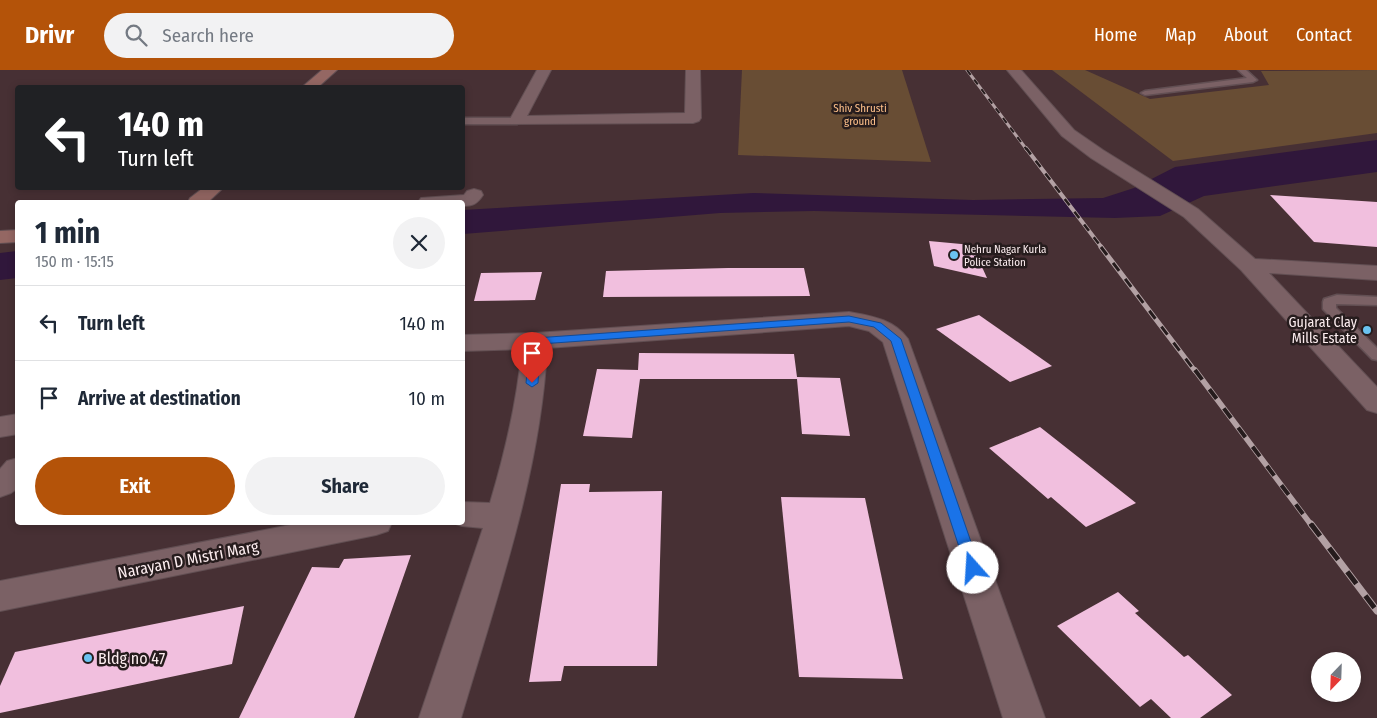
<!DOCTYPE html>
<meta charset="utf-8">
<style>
body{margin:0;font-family:"Fira Sans Condensed",sans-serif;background:#f2f2f3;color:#1f2937;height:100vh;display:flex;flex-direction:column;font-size:19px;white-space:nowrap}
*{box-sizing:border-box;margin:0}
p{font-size:16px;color:#747a83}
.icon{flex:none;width:28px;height:28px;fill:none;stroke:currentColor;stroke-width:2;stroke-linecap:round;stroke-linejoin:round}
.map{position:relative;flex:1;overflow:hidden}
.side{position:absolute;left:15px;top:130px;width:450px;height:325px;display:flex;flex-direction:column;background:#fff;border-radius:5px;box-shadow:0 2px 8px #0003}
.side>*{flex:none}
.top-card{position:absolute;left:15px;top:15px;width:450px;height:105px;border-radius:5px;box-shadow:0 2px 8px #0003;background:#202124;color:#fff;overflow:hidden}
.needle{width:32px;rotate:203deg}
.fabs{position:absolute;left:1311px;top:582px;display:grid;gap:10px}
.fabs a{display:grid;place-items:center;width:50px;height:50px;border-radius:50%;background:#fff;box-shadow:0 2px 8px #0003;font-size:25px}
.pin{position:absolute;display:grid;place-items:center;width:42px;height:42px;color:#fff;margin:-51px -21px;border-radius:50% 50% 50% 0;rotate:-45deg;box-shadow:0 0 5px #0007}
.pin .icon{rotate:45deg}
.me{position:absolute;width:55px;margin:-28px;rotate:341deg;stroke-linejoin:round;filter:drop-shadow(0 0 4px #0008)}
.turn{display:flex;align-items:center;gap:18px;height:105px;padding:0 20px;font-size:22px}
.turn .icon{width:65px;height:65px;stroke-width:2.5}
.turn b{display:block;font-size:35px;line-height:42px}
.round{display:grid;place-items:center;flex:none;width:52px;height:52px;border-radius:26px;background:#f2f2f3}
.summary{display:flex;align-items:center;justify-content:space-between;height:85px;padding:0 20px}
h1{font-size:30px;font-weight:700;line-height:38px}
.cta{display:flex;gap:10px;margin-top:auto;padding:10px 20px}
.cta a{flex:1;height:58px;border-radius:30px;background:#b45309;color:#fff;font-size:20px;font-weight:700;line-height:58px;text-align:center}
.cta a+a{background:#f2f2f3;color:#1f2937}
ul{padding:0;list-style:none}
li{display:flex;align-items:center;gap:15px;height:75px;padding:0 20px;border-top:1px solid #e0e1e3}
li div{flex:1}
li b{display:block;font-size:19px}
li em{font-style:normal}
header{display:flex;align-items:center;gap:30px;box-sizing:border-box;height:70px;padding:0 25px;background:#b45309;color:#fff}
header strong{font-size:24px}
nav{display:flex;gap:28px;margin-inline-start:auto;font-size:18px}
.search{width:350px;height:45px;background:#f2f2f3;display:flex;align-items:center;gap:12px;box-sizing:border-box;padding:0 18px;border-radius:28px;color:#747a83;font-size:19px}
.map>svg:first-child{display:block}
</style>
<header>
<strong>Drivr</strong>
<div class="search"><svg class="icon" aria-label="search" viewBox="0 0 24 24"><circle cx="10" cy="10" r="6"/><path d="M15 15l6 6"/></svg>Search here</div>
<nav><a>Home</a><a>Map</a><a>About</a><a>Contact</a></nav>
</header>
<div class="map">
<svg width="1377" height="648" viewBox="0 0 1377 648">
<rect width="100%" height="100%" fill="#473034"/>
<g fill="#684d34">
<polygon points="742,0 902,0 931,92 738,85"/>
<polygon points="1052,0 1085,0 1150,29 1269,15 1261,1 1377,0 1377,63 1173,91"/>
</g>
<g fill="#30173b">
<polygon points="1377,70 1377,102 1204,126 1160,146 1115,148 814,141 720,143 463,164 463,140 753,123 973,130 1103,128 1134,118 1175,97"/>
<polygon points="17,181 17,208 0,210 0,183"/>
</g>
<g fill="#f1bfde">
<polygon points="1270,125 1377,132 1377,177 1314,172"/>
<polygon points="929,171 972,175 987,208 934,196"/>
<polygon points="728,198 804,198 810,226 603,227 606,201"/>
<polygon points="542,202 535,230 474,231 481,203"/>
<polygon points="979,245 1052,296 1010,312 936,259"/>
<polygon points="639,283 794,284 797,307 840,308 850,366 802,364 797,309 640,309 632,368 583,366 597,299 638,300"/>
<polygon points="1040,357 1087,394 1136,433 1086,457 1051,427 1048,429 989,378"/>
<polygon points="561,414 590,414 589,422 662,421 657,596 564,596 561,611 529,612"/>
<polygon points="781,427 865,428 903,609 799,607"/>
<polygon points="411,485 354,648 239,648 312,497 339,498 344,489"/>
<polygon points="1118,522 1139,541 1135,543 1184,587 1188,585 1232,625 1200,648 1171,648 1151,629 1140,637 1057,556"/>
<polygon points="244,536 232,594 0,643 0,616 15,582"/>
</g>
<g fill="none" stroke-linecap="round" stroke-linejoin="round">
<defs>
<g id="lane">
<polygon points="1238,0 1246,0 1257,10 1253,12 1145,25 1141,23 1145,21 1247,8"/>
<polygon points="462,48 517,48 521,51 517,54 462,54"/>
<polygon points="1337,225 1377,227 1377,235 1336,234 1336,238 1377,278 1377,290 1372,289 1323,239 1323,232 1324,229"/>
</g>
<g id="street">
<polygon points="537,0 551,0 527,46 685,43 686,0 700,0 701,48 699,51 693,53 511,54 509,51"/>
<polygon points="1007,0 1021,0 1074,60 1103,80 1198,139 1255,189 1377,196 1377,210 1269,203 1377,317 1377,343 1367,340 1241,200 1184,147 1091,88 1062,66"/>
<path d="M 474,119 L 481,121 L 483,125 C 477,134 473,136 462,136 L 462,132 L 418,132 L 421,128 L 464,125 L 467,121 Z"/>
<path d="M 849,242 C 871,246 894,249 908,269 L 1045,648 L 1003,648 L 883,272 L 869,261 L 849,256 L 547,278 C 541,403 496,529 461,648 L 419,648 L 483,458 L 462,456 L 450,452 L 462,452 L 462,432 L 490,433 C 505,383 517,331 522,279 L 462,281 L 462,265 L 535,263 Z"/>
<polygon points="18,344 18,364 0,367 0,347"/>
<polygon points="18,388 18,418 11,423 0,427 0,399 7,391"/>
<polygon points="306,452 392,452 388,461 376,465 0,541 0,511"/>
</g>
<g id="secondary">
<polygon points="322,0 337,0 317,18 301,18"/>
<polygon points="203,118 223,118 208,132 188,132 190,128"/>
<polygon points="18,160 18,172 0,173 0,161"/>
</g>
</defs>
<use href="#lane" stroke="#624f53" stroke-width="3"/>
<use href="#street" stroke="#624f53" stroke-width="2"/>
<use href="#secondary" stroke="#624f53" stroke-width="2"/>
<use href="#lane" fill="#7b6165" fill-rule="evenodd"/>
<use href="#street" fill="#7b6165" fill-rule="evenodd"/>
<use href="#secondary" fill="#946763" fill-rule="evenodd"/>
<defs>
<polyline id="rail-far4" points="967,0 1027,80"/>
<polyline id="rail-far3" points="1026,78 1102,178"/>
<polyline id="rail-far2" points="1101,177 1195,301"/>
<polyline id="rail-far1" points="1195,300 1312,456"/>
<polyline id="rail" points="1311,454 1377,541"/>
</defs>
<use href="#rail-far4" stroke="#b3a1a4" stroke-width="3"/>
<use href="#rail-far3" stroke="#b3a1a4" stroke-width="4"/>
<use href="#rail-far2" stroke="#b3a1a4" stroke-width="5"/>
<use href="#rail-far1" stroke="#b3a1a4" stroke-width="5.5"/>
<use href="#rail" stroke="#b3a1a4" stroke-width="7"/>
<use href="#rail-far4" stroke="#261c1d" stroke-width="2" stroke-dasharray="6" stroke-linecap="butt"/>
<use href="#rail-far3" stroke="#261c1d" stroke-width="2.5" stroke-dasharray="8" stroke-linecap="butt"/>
<use href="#rail-far2" stroke="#261c1d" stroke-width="3" stroke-dasharray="10" stroke-linecap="butt"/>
<use href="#rail-far1" stroke="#261c1d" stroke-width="4" stroke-dasharray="12" stroke-linecap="butt"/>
<use href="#rail" stroke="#261c1d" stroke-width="5" stroke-dasharray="15" stroke-linecap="butt"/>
</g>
<polygon fill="#1a73e8" stroke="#114b97" points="849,246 881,253 901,269 980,498 978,503 973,504 968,503 966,498 891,271 874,257 849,252 540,274 538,313 532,317 526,313 530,271 535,268"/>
<g fill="#6ac3f1" stroke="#261c1d" stroke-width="2">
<circle cx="954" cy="185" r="5"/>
<circle cx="1367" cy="260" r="5"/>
<circle cx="88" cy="588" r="5"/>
</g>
<g text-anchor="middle" stroke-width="5" stroke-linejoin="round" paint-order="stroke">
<g font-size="11" fill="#fec08a" stroke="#261c1d">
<text x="860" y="42">Shiv Shrusti<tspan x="860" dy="13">ground</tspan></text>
</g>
<g font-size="11" fill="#fcedef" stroke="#261c1d" text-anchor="start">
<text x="964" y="183">Nehru Nagar Kurla<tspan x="964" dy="13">Police Station</tspan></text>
</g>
<g font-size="14" fill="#fcedef" stroke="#261c1d" text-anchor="end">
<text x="1357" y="257">Gujarat Clay<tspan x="1357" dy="16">Mills Estate</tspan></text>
</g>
<g font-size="16" fill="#fcedef" stroke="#261c1d">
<text transform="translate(188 489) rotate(-11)" y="6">Narayan D Mistri Marg</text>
</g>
<g font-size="16" fill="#fcedef" stroke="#261c1d" text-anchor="start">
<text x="98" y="594">Bldg no 47</text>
</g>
</g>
</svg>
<div class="fabs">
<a><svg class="needle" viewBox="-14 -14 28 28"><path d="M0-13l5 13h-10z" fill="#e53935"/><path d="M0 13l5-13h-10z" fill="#747a83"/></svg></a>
</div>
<div class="pin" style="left:532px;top:313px;background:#d93025"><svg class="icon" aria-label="arrive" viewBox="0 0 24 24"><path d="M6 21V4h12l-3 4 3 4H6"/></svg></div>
<svg class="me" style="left:973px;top:498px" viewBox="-20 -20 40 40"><circle r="19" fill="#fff"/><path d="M0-13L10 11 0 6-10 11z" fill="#1a73e8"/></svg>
<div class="top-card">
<div class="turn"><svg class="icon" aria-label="left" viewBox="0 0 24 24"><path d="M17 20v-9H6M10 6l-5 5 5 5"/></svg><div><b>140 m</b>Turn left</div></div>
</div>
<section class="side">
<div class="summary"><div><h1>1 min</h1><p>150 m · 15:15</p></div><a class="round"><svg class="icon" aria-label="close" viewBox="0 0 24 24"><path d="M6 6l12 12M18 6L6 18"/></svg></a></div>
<ul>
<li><svg class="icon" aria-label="left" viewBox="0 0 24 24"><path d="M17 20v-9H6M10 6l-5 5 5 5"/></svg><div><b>Turn left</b></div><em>140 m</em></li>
<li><svg class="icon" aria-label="arrive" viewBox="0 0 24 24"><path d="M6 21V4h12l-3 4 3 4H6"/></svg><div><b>Arrive at destination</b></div><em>10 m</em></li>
</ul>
<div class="cta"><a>Exit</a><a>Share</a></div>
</section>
</div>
